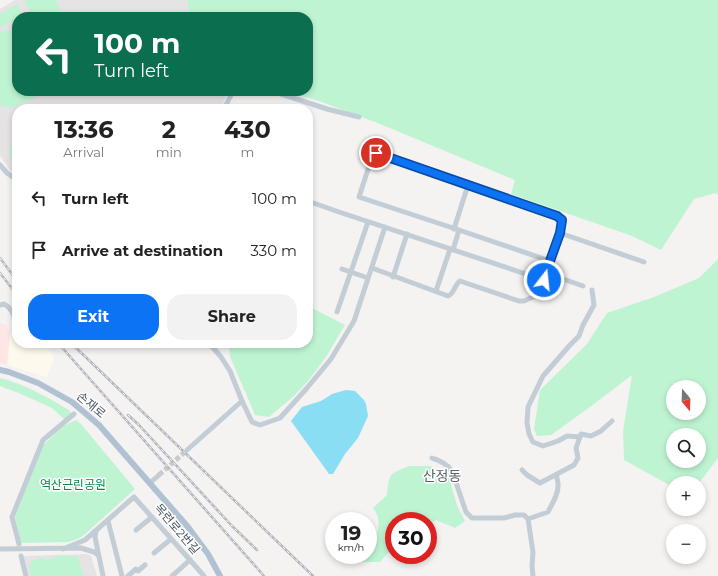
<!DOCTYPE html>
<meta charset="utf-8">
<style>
body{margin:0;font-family:Montserrat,"Noto Sans KR",sans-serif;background:#f2f2f2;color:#222;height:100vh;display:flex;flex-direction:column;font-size:15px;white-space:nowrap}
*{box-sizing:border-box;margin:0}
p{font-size:13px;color:#767676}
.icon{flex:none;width:22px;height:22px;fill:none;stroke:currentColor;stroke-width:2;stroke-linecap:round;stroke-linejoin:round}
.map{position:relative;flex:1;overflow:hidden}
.details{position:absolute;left:12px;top:104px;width:301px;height:244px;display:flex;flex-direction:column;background:#fff;border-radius:16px;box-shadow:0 2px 6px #0003}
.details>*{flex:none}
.guide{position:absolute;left:12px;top:12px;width:301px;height:84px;border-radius:16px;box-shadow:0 2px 6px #0003;background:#0b6e4f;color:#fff;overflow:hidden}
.needle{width:26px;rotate:161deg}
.controls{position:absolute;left:666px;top:380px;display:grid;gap:8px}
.controls a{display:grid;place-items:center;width:40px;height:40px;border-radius:50%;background:#fff;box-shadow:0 2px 6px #0003;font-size:20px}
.speed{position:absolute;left:325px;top:512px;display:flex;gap:8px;font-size:20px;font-weight:700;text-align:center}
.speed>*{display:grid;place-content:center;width:52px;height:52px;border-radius:50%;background:#fff;box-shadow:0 2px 6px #0003;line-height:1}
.speed small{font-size:10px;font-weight:400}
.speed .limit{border:6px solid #d22;background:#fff;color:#111}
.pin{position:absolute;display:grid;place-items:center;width:34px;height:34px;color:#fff;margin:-17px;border:2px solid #fff;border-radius:50%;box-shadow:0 1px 4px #0007}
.me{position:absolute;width:44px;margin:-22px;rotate:16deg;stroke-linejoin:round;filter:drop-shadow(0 0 3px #0008)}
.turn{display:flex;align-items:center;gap:14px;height:84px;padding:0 16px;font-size:18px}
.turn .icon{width:52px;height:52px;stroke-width:2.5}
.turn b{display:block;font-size:28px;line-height:34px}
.eta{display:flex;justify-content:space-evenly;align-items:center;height:68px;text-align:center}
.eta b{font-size:24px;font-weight:700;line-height:28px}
.button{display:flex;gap:8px;margin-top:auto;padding:8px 16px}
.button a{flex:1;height:46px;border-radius:16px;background:#0c73f5;color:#fff;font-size:16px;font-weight:700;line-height:46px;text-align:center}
.button a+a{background:#f2f2f2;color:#222}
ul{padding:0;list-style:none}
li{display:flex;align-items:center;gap:12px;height:52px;padding:0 16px}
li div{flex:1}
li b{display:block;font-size:15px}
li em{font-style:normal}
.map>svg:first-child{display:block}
</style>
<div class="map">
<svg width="718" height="576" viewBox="0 0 718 576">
<rect width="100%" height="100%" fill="#f5f2f2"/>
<polygon fill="#fef9ed" points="10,333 17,333 17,343 41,343 53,354 54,358 47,377 7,365"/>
<g fill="#e6e3e4">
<polygon points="15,0 187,0 190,17 17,17 17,91 228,91 221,109 17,109 17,176 11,171 0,156 0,9"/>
<polygon points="87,554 91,556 97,576 28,576 23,556"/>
</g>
<polygon fill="#fde6e4" points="0,323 6,325 8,331 10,332 7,365 0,363"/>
<g fill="#bff4d3" fill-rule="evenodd">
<polygon points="27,0 56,0 60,9 42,17 33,17 25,1"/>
<polygon points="187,0 718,0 718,195 716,193 694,199 661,250 632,236 511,194 515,180 380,124 319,101 285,91 308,91 308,17 190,17"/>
<polygon points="17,4 23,16 17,17 17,19 0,27 0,14"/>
<path d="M 4,30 C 9,30 13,32 17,36 L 17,91 L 39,91 L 37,95 L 33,99 L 11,108 L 2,106 L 0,105 L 0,32 Z"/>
<path d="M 17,133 L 17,168 L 12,162 L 9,151 C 10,149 11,148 11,146 C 13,140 11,137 17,133 Z"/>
<path d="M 718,259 L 718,458 L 699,483 L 673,483 L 673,487 L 624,460 L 623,431 L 632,375 L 594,404 L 551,435 L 537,436 L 534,429 L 540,390 L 587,344 L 607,313 L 654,297 L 699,278 ZM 673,387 L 699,387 L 699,413 L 673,413 ZM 673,435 L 699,435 L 699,461 L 673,461 Z"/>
<polygon points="308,306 345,325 326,357 309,380 294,396 269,417 255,415 247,396 230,357 229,343 308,343"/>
<path d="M 0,378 C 25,384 47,397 69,410 L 71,413 L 71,415 L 64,419 L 52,408 L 21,394 L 0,386 Z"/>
<polygon points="76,420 81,424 135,489 83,536 75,540 68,542 21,543 15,517 36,461 42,446 63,426"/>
<path d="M 409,466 L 430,466 L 443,473 L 449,478 L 457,505 L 465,521 L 455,528 L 436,520 L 428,526 L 428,521 L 394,521 L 394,546 L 380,562 L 363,562 L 352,563 L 343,558 L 349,555 L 368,555 L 368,541 L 378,531 C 379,521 379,516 373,508 L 387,495 C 389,473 389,474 409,466 Z"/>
<polygon points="59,556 77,556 84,576 31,576 28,566 32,565 31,561 44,557 45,560"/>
</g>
<polygon fill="#89def4" points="346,390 355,391 364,400 366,404 368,416 358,438 345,454 333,474 329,474 291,421 302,407 321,401 332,394"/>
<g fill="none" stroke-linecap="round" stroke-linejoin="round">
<polyline stroke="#cacbce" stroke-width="5" stroke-dasharray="5 2.5" stroke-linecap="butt" points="159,475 187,450"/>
<g stroke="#c2cdd5" stroke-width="5">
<polyline points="272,91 327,109 359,117"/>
<polyline points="224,109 233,91"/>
<polyline points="0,165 7,173 17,180"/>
<polyline points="308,201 339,212 544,280"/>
<polyline points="454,229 468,185"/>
<polyline points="459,230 550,261"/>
<polyline points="560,233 644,262"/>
<path d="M 372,268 L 448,296 C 455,293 454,285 460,281 L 519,301 L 524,301 L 535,296 L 542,288 L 550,261 L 560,233 L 562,220 L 557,216 L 376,153 L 373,154 L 359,197 L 459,230 L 453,250"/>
<polyline points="342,269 368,278"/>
<polyline points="546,273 583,286"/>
<polyline points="393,277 407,234"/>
<polyline points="436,291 450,249"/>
<path d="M 0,305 L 4,304 C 10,307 14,314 15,320"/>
<polyline points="337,312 368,222"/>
<polyline points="209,343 221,357 230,371 242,401 252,422 260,425 280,418 307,388 331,359 354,321 385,227"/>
<polyline points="580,437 567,436 558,441 543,446 533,442 529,434 527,423 528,407 543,376 570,345 579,336 583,325 594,305 592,290"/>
<polyline points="187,450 242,401"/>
<path d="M 432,458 C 440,461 446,463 452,471 L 466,512 L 472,518 L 504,518 L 515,515 L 524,515 L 528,519 L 533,552 L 532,566 L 533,576"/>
<polyline points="522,470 527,475 540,483 574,465 578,458 576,448 581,434 591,436 601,431 612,421"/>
<polyline points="150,483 159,475"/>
<path d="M 528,519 L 548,512 C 552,504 559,494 558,484 C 558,481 557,478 556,475"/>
<polyline points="108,521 122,576"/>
<polyline points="136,530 152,517"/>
<polyline points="96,531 95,537 103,576"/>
<polyline points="19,544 12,517 43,440 74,414"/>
<polyline points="0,549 81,548 94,552 98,555"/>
<polyline points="63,549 85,540 134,497 190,560 204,576"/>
<polyline points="154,553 171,539"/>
<polyline points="21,556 26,576"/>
<polyline points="128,576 136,569 138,571 145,565"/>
<polyline points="172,576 190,560"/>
</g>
<polyline stroke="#b0c2d2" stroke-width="6" points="0,370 9,372 38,383 72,402 99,425 188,527 208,554 220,576"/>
<defs>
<g id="rail">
<polyline points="0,258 17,281"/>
<polyline points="0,273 17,295"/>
<polyline points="58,343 264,576"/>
<polyline points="71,343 313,576"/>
<polyline points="128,415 139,425 232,526 257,550"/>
</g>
</defs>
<use href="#rail" stroke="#b4b7bd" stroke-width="2.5"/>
<use href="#rail" stroke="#fff" stroke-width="1" stroke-dasharray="3" stroke-linecap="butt"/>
</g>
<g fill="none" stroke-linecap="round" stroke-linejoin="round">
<defs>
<polyline id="route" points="376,153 557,216 562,220 560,233 550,261 544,280"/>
</defs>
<use href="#route" stroke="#084b9f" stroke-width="10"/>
<use href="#route" stroke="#0c73f5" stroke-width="7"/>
</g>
<g text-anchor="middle" stroke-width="3" stroke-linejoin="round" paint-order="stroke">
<g font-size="12" fill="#485662" stroke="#fff">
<text transform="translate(91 405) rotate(40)" y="4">손재로</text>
<text transform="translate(177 529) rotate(49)" y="4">목련로2번길</text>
</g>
<g font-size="12" fill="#10864a" stroke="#fff">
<text x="73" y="489">역산근린공원</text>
</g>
<g font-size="14" fill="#5e6268" stroke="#fff">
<text x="442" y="481">산정동</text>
</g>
</g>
</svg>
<div class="controls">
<a><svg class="needle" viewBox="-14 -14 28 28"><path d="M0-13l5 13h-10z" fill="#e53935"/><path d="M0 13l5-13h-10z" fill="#767676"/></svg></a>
<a><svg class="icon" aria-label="search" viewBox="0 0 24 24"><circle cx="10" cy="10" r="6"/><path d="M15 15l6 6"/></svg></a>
<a>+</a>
<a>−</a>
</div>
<div class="speed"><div>19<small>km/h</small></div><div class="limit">30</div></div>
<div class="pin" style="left:376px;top:153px;background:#d93025"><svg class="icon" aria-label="arrive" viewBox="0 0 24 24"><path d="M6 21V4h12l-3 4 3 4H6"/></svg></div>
<svg class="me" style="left:544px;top:280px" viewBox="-20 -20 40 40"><circle r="17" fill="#0c73f5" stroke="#fff" stroke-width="3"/><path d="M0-11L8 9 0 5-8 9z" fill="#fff"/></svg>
<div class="guide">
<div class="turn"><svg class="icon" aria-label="left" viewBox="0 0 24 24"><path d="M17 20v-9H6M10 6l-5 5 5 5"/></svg><div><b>100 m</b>Turn left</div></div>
</div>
<section class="details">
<div class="eta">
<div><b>13:36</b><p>Arrival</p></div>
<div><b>2</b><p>min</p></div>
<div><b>430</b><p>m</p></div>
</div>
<ul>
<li><svg class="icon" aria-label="left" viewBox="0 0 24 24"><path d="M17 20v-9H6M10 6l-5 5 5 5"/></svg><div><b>Turn left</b></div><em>100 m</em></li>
<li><svg class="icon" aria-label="arrive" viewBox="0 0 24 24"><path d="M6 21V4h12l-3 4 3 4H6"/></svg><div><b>Arrive at destination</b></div><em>330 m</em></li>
</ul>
<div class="button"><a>Exit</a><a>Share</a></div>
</section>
</div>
